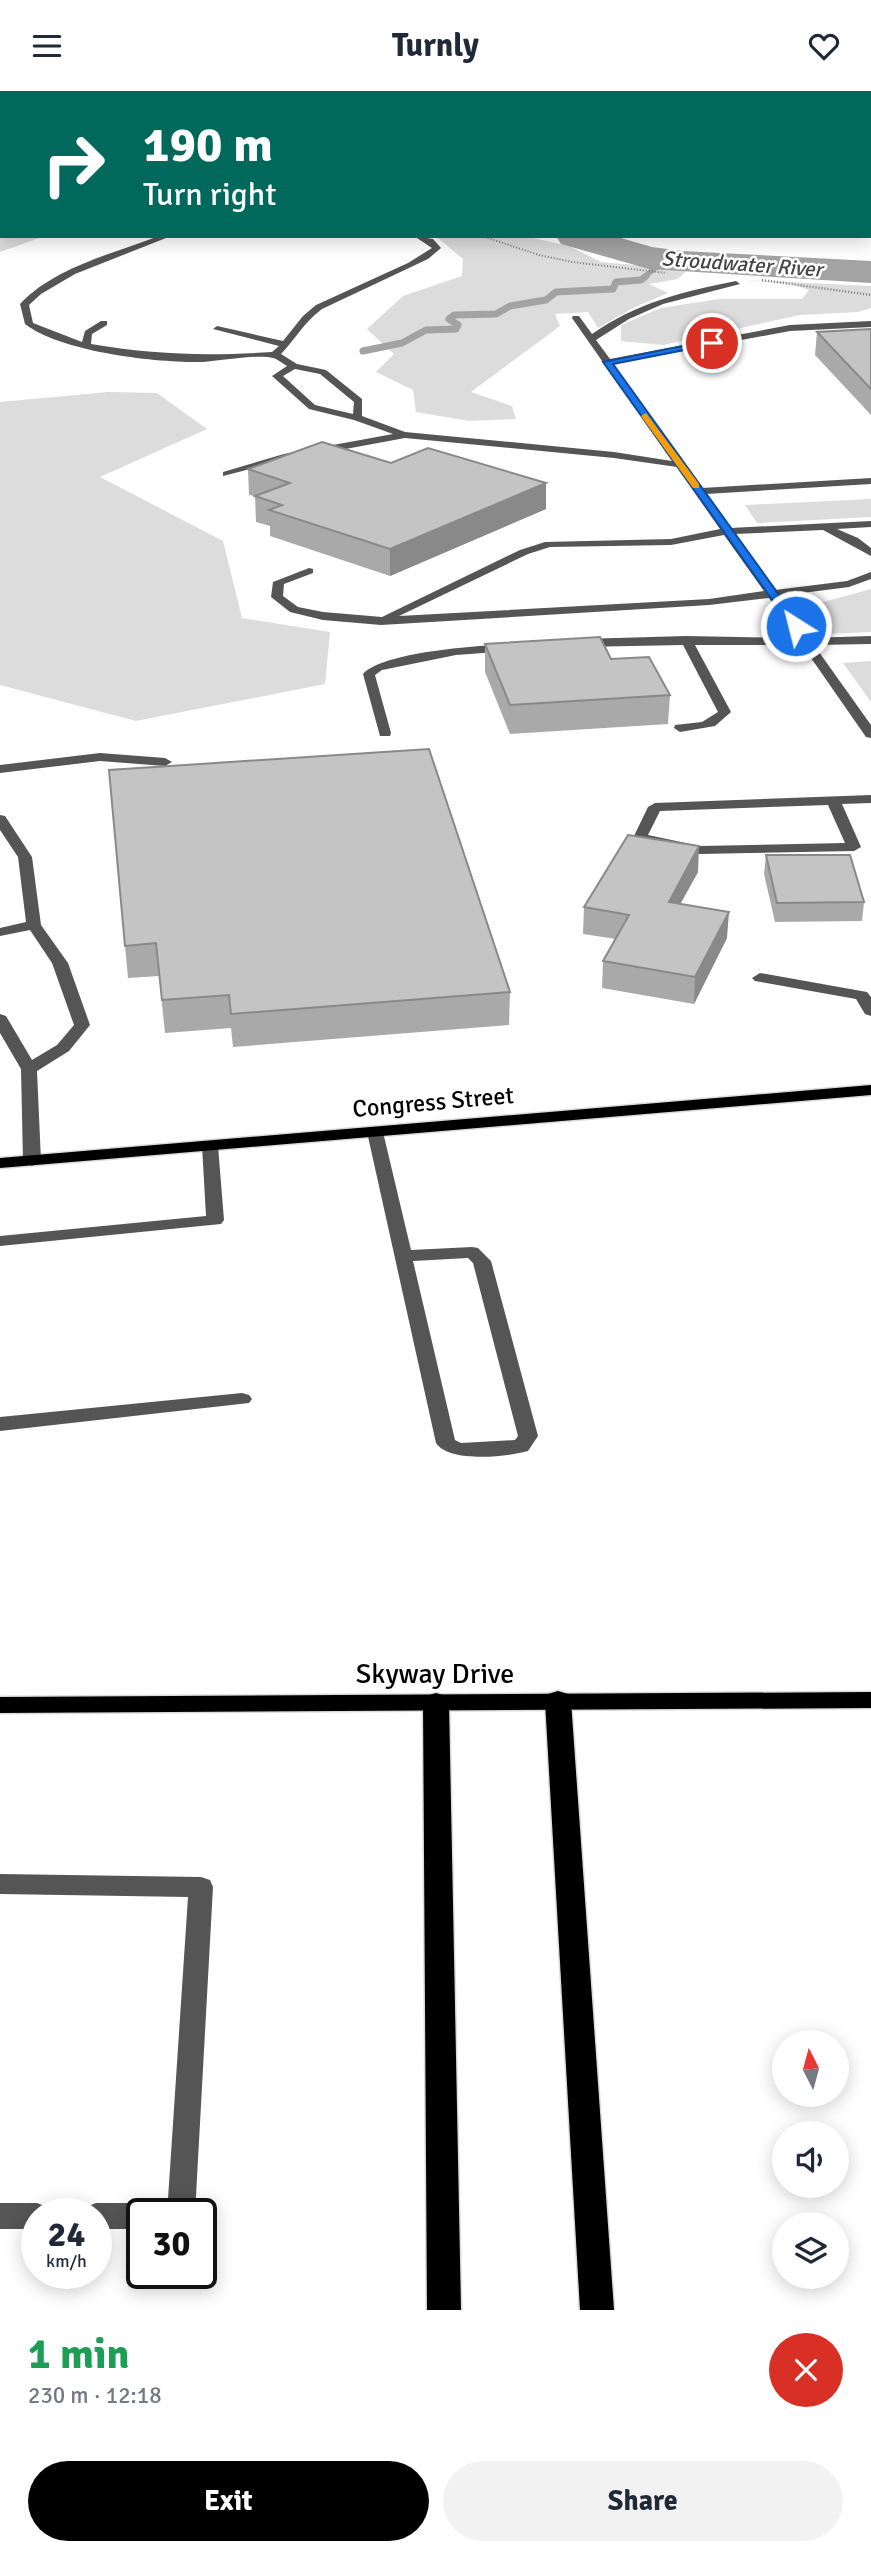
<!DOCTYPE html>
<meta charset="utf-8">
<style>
body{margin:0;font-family:Signika,sans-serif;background:#f2f2f3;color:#1f2937;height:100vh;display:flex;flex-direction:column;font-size:26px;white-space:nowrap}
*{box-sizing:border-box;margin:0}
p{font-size:23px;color:#747a83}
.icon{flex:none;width:38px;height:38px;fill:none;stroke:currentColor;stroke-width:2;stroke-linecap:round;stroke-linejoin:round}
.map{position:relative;height:2219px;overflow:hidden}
.details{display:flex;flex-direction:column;background:#fff;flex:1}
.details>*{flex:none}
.guide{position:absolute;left:0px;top:0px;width:872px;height:147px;box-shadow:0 4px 18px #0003;background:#00695c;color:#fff;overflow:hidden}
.needle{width:46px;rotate:354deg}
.buttons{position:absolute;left:772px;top:1939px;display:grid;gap:14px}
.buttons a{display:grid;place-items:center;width:77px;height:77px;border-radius:50%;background:#fff;box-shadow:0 4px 18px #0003;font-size:35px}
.speed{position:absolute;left:21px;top:2107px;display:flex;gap:14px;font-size:35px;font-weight:700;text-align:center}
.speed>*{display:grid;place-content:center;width:91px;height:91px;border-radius:50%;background:#fff;box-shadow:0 4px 18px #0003;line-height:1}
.speed small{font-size:18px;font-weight:400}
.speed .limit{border:4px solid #111;border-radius:10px;background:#fff;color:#111}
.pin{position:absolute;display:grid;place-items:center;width:60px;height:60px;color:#fff;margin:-30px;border:4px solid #fff;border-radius:50%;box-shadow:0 2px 7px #0007}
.me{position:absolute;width:77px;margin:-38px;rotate:324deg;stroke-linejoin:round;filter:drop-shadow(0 0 5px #0008)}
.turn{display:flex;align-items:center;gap:24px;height:147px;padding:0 28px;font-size:32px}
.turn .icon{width:91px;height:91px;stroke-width:2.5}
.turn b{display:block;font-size:49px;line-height:60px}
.round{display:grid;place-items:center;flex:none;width:74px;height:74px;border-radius:37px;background:#f2f2f3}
.summary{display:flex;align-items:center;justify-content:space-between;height:119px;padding:0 28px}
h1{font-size:42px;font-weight:800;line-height:52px;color:#1e9e55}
.cta{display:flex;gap:14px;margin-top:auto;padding:14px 28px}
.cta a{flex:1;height:80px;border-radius:42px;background:#000;color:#fff;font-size:28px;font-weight:800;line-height:80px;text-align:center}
.cta a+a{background:#f2f2f3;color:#1f2937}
header{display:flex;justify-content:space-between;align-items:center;height:91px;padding:0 28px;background:#fff;font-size:32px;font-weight:800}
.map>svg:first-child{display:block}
</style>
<header><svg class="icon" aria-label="menu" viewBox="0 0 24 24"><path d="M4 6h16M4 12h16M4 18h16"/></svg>Turnly<svg class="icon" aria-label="heart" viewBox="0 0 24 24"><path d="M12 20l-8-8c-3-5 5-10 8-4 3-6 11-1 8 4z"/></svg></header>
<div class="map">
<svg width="871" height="2219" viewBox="0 0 871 2219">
<rect width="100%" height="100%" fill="#fff"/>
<g fill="#dcdcdc">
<polygon points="268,0 616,0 618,2 279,2"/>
<polygon points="0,8 2,145 45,145 0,161"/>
<polygon points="431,145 524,145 569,155 601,171 687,179 678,188 649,193 668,202 635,216 598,237 588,221 555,223 560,235 471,301 512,315 516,328 469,330 416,321 413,299 376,281 394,263 367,238 403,205 462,185 463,168 439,148"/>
<polygon points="744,189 871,195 871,217 858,221 800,224 663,254 621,250 621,234 661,217 719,208 802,208 809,199 791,193"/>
<polygon points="108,301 157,302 207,338 100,386 223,450 242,527 330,541 325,593 136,630 0,594 0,311"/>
<polygon points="871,408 871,426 757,432 745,414"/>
<polygon points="871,498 871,541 826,543 805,516"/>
<polygon points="871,570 871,611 843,572"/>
</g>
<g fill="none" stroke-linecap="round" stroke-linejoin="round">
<polyline stroke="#a3a3a3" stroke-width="5" points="644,186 657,176 682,171"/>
<polyline stroke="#a3a3a3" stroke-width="7" points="363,260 402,252 426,239 456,238 458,234 449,228 454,224 496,223 510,215 546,209 556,201 613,198 616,191 641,189 646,185"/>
<g fill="#a3a3a3" fill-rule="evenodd">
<polygon points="0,0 15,0 16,2 2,2 0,12"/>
<polygon points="556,145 614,145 652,156 682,160 871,170 871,192 649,178 561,153"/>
</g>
<defs>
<g id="major">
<polygon points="871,994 871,1004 0,1077 0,1067"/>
<polygon points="871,1601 871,1617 0,1622 0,1606"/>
</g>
<g id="highway">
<polygon points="780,0 789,0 790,2 781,2"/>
<polygon points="817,0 826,0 827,2 818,2"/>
<polygon points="870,30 871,31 871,37 870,36"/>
<polygon points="870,58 871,59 871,65 870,64"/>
<polygon points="558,1600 568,1603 571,1610 614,2219 580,2219 545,1610 548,1603"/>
<polygon points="436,1602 446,1605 449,1612 461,2219 427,2219 423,1612 426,1605"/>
</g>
</defs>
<use href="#major" stroke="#dbdbdb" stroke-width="3"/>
<use href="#highway" stroke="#dbdbdb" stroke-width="3"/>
<polyline stroke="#777" stroke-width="2" stroke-dasharray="1 2" stroke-linecap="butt" points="482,145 539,164 572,171 666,182"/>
<polyline stroke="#777" stroke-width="2.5" stroke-dasharray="1 2" stroke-linecap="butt" points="762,189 871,204"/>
<g fill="#555" fill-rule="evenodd">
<path d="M 159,145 L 171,145 L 75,183 L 41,203 L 29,214 L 33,232 L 82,251 L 85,240 L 101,230 L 107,230 L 107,234 L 92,243 L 91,253 C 157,264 206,265 272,261 L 279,255 L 213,238 L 217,235 L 283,250 L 303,225 L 316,214 L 408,172 L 432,157 L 414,145 L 433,148 L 441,157 L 428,168 L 322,218 C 304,231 294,250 281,263 L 297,273 L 326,279 L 362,308 L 362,325 L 405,341 L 614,361 L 672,370 L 572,227 L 573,225 L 579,225 L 592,243 C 636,212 684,200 736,190 L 740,193 L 663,213 L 629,228 L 596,249 L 610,268 L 790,234 L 871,230 L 871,236 L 790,240 L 613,273 L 702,397 L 871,387 L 871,393 L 706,403 L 730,437 L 871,430 L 871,436 L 837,438 L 858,447 L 871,457 L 871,465 L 823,439 L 735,443 L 775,499 L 847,490 L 871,481 L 871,488 L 849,496 L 779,505 L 809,547 L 871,545 L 871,553 L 814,554 L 871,634 L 871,647 L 866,646 L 802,554 L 695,554 L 731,621 L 715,635 L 680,641 L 674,637 L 675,634 L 702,631 L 718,621 L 683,554 L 581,556 L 575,552 L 581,548 L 686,545 L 797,547 L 769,507 L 709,514 L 381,534 L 323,529 L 290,521 L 271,506 L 273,491 L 309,477 L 313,478 L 313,482 L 284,493 L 283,505 L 298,516 L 323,521 L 382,526 L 520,459 L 545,451 L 671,448 L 720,438 L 677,376 L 614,367 L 405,347 L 286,369 L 223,385 L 223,381 L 284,363 L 393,343 L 354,329 L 309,318 L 272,285 L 287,275 C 283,273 278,268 273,267 C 259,263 220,270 203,271 C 157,272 61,261 25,233 L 20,213 C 55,176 112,163 159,145 ZM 295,278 L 320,283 L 354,311 L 353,323 L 315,314 L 283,285 ZM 724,444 L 764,500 L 709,508 L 399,525 L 528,463 L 550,456 L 671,454 Z"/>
<path d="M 507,553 L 513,557 L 511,560 L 456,564 L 382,579 L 375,584 L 391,642 L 390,645 L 380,645 L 363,583 C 383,561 476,555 507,553 Z"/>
<polygon points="100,662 165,667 172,671 165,675 100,670 0,682 0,674"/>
<path d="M 871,704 L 871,712 L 842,713 L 861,756 L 854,760 L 700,763 L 640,751 L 633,747 L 648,716 L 655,712 ZM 828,714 L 845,752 L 700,755 L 648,744 L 660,720 Z"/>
<polygon points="0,724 5,725 32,766 41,834 68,872 90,934 69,960 37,980 41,1070 32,1075 23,1070 21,978 0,942 0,923 6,925 32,969 57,954 74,934 52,872 30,839 0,845 0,837 26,831 18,766 0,739"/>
<polygon points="760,882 867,901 871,906 871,925 865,923 856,908 755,890 752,887"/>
<path d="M 375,1036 L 383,1041 L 411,1159 L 472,1156 L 478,1157 L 491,1170 L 538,1345 L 528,1360 C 507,1366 449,1372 436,1352 L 367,1041 ZM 468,1167 L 473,1172 L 518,1345 L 515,1349 L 461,1352 L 455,1349 L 413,1170 Z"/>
<polygon points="210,1050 218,1055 224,1129 221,1133 0,1155 0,1145 206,1125 202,1055"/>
<polygon points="242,1302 249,1304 252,1308 249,1312 0,1340 0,1326"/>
<polygon points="0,1783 201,1786 210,1789 213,1796 195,2123 167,2123 188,1806 0,1803"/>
<polygon points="0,2112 37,2112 47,2116 50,2123 37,2123 37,2138 0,2138"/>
<polygon points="96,2112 142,2112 152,2116 155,2123 142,2123 142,2138 96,2138 96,2123 83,2123 86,2116"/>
</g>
<use href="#major" fill="#000" fill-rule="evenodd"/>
<use href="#highway" fill="#000" fill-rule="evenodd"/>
</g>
<g fill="#a9a9a9">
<polygon points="871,238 871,324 815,264 817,241"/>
<polygon points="391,372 546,392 546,418 390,485 270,445 270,435 256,431 255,405 249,404 248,378"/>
<polygon points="485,553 611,568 670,604 668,633 510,643 485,581"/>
<polygon points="109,679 510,901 509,934 233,956 231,937 165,942 159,885 128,887"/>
<polygon points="766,764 864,811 862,830 775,831 764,783"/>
<polygon points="698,781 680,813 727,847 694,913 602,897 603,870 616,848 583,843 584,816"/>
</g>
<g fill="#898989">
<polygon points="546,392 546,418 390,485 390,458"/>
<polygon points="699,755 698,781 667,837 669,811"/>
<polygon points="729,821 727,847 694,913 695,886"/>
</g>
<g fill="#c4c4c4" stroke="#898989" stroke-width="2">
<polygon points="871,238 871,298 817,241"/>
<polygon points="322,351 391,372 428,357 546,392 390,458 269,419 282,414 255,405 290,392 248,378"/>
<polygon points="600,546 611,568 649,566 670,604 510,614 485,553"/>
<polygon points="429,658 510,901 231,923 229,904 162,909 156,852 125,855 109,679"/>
<polygon points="628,744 699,755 669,811 729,821 695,886 603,870 629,824 584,816"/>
<polygon points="766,764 850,764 864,811 777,812"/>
</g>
<polygon fill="#1a73e8" stroke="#114b97" stroke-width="2" points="712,249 715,253 613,273 800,533 800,537 792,537 603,271"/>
<polygon fill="#f59e0b" points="646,322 699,393 699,397 693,397 641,325"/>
<g text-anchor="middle" stroke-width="5" stroke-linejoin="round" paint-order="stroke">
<g font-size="21" font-style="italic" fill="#444" stroke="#fff">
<text transform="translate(742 173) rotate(4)" y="7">Stroudwater River</text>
</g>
<g font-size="24" fill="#000" stroke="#fff">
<text transform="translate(433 1011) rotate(-5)" y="8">Congress Street</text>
</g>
<g font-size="28" fill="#000" stroke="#fff">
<text x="435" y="1592">Skyway Drive</text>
</g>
</g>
</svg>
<div class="buttons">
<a><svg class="needle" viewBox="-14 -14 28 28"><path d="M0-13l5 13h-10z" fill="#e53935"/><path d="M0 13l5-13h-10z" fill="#747a83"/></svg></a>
<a><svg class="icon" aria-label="sound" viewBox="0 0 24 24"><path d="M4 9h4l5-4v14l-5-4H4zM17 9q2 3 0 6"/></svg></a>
<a><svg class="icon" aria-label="layers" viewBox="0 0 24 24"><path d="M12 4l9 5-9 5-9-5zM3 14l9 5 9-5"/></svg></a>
</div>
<div class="speed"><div>24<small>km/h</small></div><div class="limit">30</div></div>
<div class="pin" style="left:712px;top:252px;background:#d93025"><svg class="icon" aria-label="arrive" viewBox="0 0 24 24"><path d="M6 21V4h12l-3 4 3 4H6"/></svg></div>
<svg class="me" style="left:796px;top:535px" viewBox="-20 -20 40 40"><circle r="17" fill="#1a73e8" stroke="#fff" stroke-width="3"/><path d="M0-11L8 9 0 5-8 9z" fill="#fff"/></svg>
<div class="guide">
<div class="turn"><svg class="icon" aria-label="right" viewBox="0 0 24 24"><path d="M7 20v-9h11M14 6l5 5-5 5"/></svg><div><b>190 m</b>Turn right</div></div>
</div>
</div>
<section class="details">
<div class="summary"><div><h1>1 min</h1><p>230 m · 12:18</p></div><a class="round" style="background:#d93025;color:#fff"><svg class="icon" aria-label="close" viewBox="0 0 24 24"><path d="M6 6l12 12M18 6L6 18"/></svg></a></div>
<div class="cta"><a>Exit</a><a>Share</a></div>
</section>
